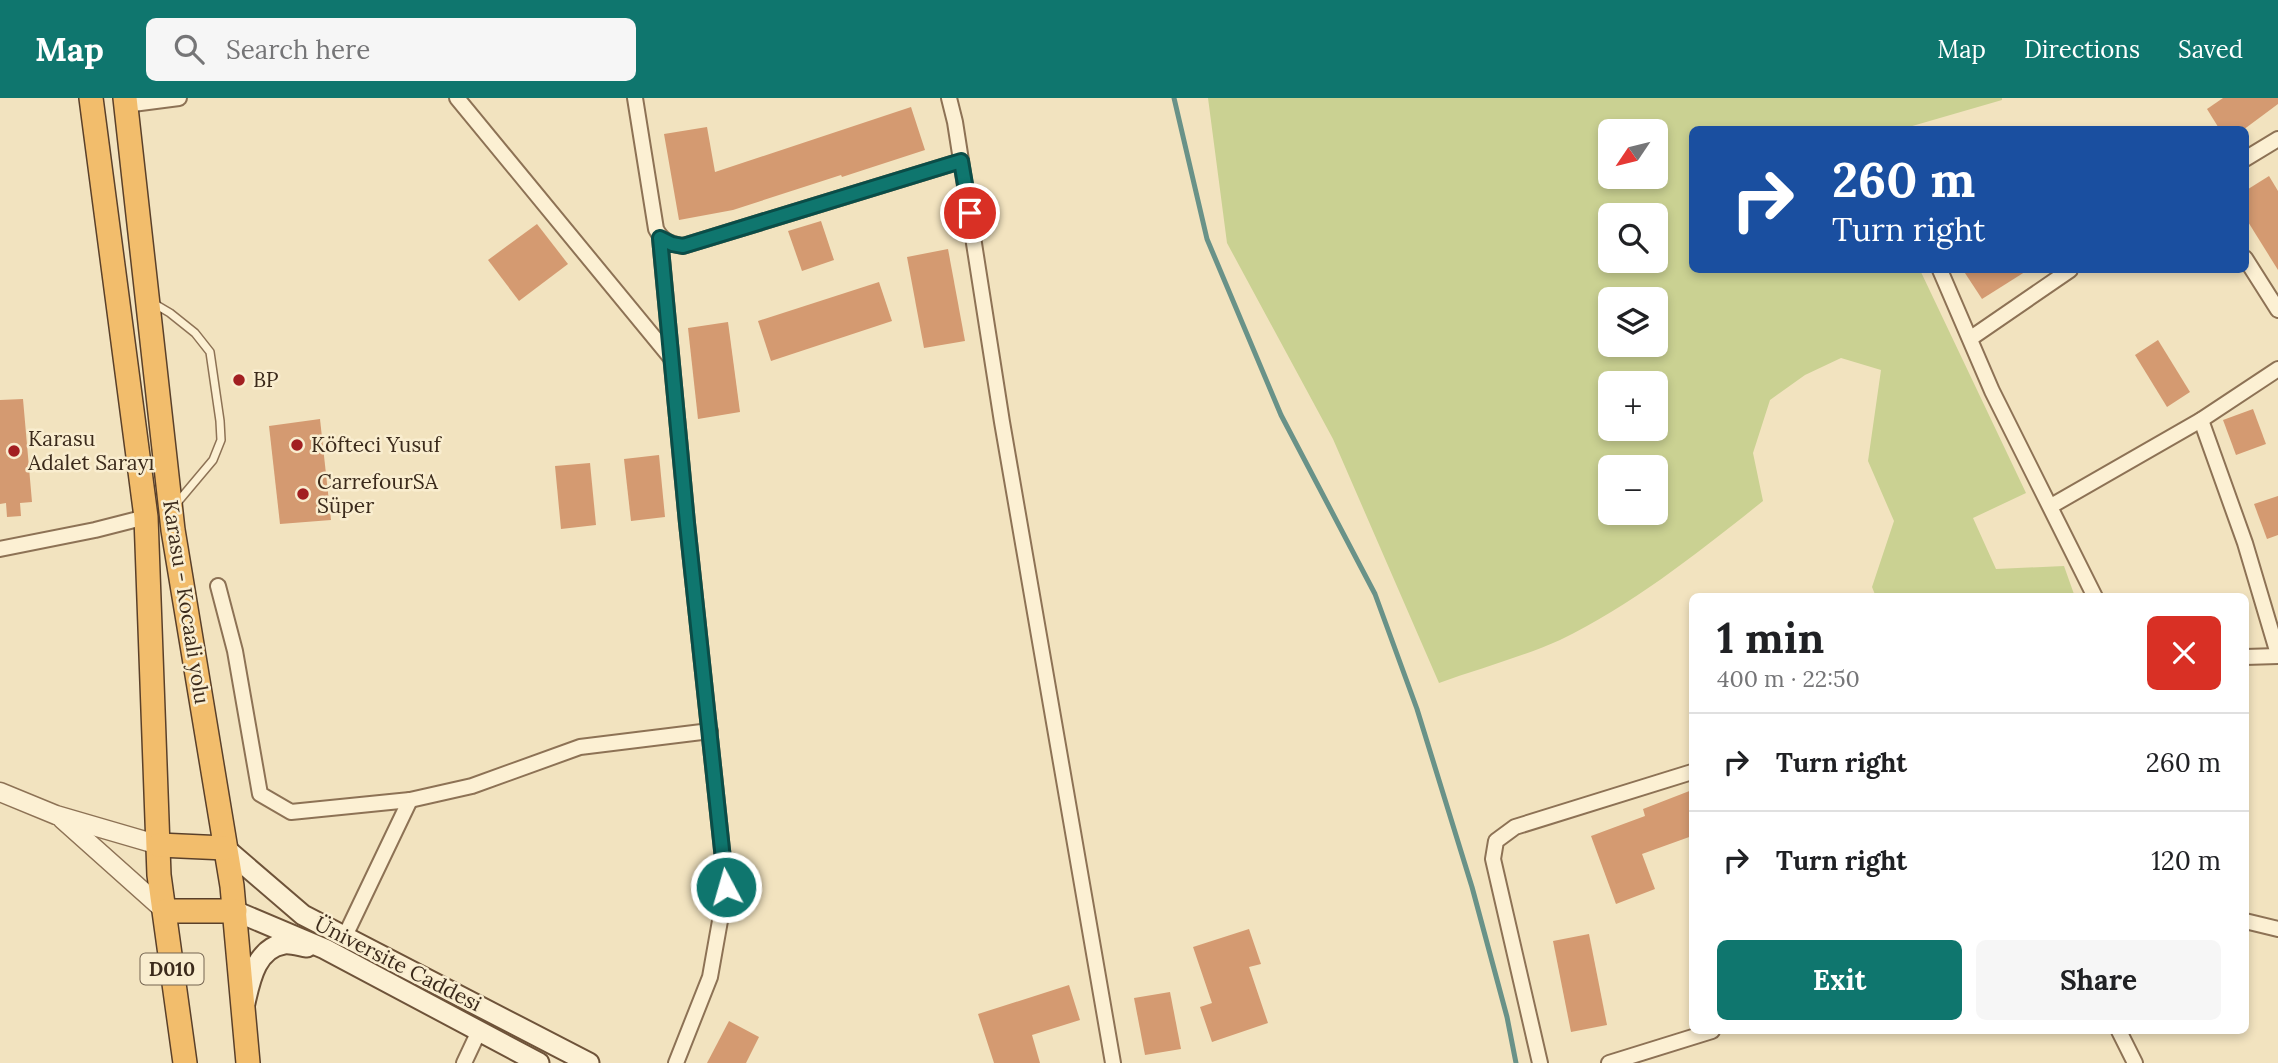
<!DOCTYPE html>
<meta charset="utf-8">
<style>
body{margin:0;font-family:Lora,serif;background:#f6f6f6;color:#202124;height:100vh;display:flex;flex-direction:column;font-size:26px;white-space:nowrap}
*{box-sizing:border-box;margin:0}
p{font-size:23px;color:#757577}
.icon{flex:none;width:38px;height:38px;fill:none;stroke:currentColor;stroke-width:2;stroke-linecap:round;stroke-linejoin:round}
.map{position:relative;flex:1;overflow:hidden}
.drawer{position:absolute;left:1689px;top:495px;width:560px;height:441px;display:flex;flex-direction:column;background:#fff;border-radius:10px;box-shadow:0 4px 10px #0003}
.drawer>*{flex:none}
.hud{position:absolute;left:1689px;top:28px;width:560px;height:147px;border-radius:10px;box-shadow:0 4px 10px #0003;background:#1a4fa0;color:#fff;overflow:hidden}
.needle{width:46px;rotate:235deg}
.buttons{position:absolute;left:1598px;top:21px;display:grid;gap:14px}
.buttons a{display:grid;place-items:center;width:70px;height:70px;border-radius:10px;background:#fff;box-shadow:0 4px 10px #0003;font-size:35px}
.pin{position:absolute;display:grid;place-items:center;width:60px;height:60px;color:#fff;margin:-30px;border:4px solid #fff;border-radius:50%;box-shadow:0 2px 7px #0007}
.me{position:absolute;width:77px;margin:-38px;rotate:354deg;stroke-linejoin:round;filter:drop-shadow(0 0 5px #0008)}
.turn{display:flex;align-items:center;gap:24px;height:147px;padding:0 28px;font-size:32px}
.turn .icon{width:91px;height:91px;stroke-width:2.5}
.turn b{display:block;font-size:49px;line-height:60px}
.round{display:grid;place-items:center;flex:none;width:74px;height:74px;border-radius:10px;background:#f6f6f6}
.summary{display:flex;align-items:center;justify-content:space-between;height:119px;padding:0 28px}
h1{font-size:42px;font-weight:700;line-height:52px}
.cta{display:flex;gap:14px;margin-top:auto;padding:14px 28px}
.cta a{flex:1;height:80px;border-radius:10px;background:#0f766e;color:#fff;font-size:28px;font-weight:700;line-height:80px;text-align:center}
.cta a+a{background:#f6f6f6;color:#202124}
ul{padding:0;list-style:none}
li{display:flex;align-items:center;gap:21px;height:98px;padding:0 28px;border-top:2px solid #e0e0e0}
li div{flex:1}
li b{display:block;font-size:26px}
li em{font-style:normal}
header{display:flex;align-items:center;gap:42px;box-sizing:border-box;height:98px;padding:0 35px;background:#0f766e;color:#fff}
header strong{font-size:33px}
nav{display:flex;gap:38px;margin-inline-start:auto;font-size:24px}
.search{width:490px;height:63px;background:#f6f6f6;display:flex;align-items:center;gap:18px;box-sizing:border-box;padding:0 24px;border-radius:10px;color:#757577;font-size:26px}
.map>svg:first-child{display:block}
</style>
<header>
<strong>Map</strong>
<div class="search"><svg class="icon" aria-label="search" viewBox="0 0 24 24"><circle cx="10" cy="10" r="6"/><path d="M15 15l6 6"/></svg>Search here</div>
<nav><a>Map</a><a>Directions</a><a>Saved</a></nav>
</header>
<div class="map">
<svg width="2278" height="965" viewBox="0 0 2278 965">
<rect width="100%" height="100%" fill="#f2e3bf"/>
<path fill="#cad192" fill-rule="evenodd" d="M 1208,0 L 2002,0 L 2002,2 L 1902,31 L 1692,32 L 1692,172 L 1920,172 L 2026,395 L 1973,420 L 1996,471 L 2064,468 L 2075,499 L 1876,499 L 1872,489 L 1894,423 L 1868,363 L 1881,272 L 1841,260 L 1805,277 L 1770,302 L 1753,355 L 1763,403 C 1699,454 1634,506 1560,542 C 1522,559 1478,571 1439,585 L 1333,341 L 1227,145 ZM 1610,33 L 1656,33 L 1656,79 L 1610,79 ZM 1610,117 L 1656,117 L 1656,163 L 1610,163 ZM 1610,201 L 1656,201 L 1656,247 L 1610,247 ZM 1610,285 L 1656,285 L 1656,331 L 1610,331 ZM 1610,369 L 1656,369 L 1656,415 L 1610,415 Z"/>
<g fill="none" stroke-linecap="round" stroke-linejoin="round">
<polyline stroke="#699288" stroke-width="5" points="1174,0 1207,141 1281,317 1375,496 1417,611 1472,789 1507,919 1516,965"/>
</g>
<g fill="#d49a71">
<polygon points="2223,0 2278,0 2278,6 2243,32 2220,32 2207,11"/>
<polygon points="911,9 925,52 842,79 841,77 733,112 679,122 664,36 707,29 715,74"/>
<polygon points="2269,78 2278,93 2278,172 2245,119 2245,93"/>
<polygon points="821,123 834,162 802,173 788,133"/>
<polygon points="537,126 568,166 519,203 488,162"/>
<polygon points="948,151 965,243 924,250 907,159"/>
<polygon points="1963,172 2028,172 1982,201"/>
<polygon points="879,184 892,223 771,263 758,223"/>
<polygon points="728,224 740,314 698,321 688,230"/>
<polygon points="2158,242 2190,294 2167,309 2135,257"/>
<polygon points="23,301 32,404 20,405 21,418 7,419 6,405 0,406 0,302"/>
<polygon points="2253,311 2266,346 2236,357 2223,322"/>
<polygon points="320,321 331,422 280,426 269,328"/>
<polygon points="659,357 665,419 631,423 624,361"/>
<polygon points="590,365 596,427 561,431 555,368"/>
<polygon points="2278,398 2278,437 2267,441 2254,406"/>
<polygon points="1692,692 1692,738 1642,756 1655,791 1616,806 1591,738 1645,718 1643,711"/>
<polygon points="1249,831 1261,866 1249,869 1268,925 1212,944 1200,909 1212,905 1193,849"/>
<polygon points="1589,836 1607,927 1571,934 1553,843"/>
<polygon points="1069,887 1080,922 1032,937 1040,965 994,965 978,916"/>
<polygon points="1170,894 1181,951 1145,957 1134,900"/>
<polygon points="729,923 759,939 746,965 707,965"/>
</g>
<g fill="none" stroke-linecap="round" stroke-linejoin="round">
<defs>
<polyline id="service" points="153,205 170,215 195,235 210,254 220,323 221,342 213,362 176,406"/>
<g id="minor">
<polyline points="457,0 671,260"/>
<path d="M 635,0 L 656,131 C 662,143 670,146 683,148 L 961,63"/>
<polyline points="949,0 955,24 1002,324 1113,965"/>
<polyline points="125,7 179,0"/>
<polyline points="2245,61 2278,41"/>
<polyline points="660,140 687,425 726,789 710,879 676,965"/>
<polyline points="2245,160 2278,212"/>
<polyline points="1940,172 1992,293 2095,499"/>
<polyline points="1971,240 2070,172"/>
<polyline points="2201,322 2245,445 2278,556"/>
<polyline points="2051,408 2201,322 2278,271"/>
<polyline points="0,451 95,432 146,419"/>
<polyline points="218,488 235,553 260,696 291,714 410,702 472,688 580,649 710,633"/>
<polyline points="2245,559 2278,558"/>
<polyline points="2245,823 2278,831"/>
<polyline points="345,838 410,702"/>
<polyline points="2119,933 2135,965"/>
<polyline points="464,965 479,933"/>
<polyline points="1540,965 1493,761 1496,743 1515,729 1692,674"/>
<polyline points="1609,965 1712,933"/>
</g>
<g id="tertiary">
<polyline points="0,694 56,717 159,747"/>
<polyline points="62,721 165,813"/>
</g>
<g id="secondary">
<polyline points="225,750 303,817 589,965"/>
<polyline points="235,813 325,851 539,965"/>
<path d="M 245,905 C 250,883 256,850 284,846 C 291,845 300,848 307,849"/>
</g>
<g id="trunk">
<polyline points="91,0 146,419 159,777 185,965"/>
<polyline points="125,0 173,432 232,788 248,965"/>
<polyline points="159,747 225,750"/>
<polyline points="165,813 235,813"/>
</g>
</defs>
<use href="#service" stroke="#8d7255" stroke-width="10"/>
<use href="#minor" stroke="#8d7255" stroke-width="18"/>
<use href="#tertiary" stroke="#8d7255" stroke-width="21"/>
<use href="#secondary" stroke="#6e5339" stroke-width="23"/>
<use href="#trunk" stroke="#5a402a" stroke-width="26"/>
<use href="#service" stroke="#fcf0d3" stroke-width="7"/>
<use href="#minor" stroke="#fcf0d3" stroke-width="14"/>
<use href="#tertiary" stroke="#fcf0d3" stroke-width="18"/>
<use href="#secondary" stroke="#fcf0d3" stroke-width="19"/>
<use href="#trunk" stroke="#f2bd6c" stroke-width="23"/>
</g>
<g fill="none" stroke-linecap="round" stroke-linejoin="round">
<defs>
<polyline id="route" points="726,789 687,425 660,140 672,146 683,148 961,63 970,115"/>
</defs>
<use href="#route" stroke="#0a4d48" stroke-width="18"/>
<use href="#route" stroke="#0f766e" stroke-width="12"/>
</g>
<g fill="#a21f21" stroke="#f9edcf" stroke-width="2.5">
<circle cx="239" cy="282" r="7"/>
<circle cx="297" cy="347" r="7"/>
<circle cx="14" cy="353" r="7"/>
<circle cx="303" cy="396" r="7"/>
</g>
<g text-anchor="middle" stroke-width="5" stroke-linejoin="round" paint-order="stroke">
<rect fill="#f9edcf" stroke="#746451" stroke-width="2" x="140.5" y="855.5" width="63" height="31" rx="5"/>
<g font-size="19" font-weight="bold" fill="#3b2a1b">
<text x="172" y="878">D010</text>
</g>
<g font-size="21" fill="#3b2a1b" stroke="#f9edcf" text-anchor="start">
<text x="253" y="289">BP</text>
<text x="28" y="348">Karasu<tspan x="28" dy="24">Adalet Sarayı</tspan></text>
<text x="311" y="354">Köfteci Yusuf</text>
<text x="317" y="391">CarrefourSA<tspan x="317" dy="24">Süper</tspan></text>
</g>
<g font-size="21" fill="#3b2a1b" stroke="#f9edcf">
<text transform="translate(186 504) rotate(81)" y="7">Karasu - Kocaali yolu</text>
<text transform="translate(398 866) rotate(27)" y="7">Üniversite Caddesi</text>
</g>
</g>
</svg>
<div class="buttons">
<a><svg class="needle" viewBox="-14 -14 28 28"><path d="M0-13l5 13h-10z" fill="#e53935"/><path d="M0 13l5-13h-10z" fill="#757577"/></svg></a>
<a><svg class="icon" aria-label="search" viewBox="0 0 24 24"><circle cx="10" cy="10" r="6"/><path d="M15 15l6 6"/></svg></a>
<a><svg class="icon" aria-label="layers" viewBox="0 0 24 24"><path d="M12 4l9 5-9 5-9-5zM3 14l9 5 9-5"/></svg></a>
<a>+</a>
<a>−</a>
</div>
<div class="pin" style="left:970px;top:115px;background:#d93025"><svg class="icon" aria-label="arrive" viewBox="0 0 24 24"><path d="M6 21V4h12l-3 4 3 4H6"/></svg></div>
<svg class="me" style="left:726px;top:789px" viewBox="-20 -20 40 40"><circle r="17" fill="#0f766e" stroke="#fff" stroke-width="3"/><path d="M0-11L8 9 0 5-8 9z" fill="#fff"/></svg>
<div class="hud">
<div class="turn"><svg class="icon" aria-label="right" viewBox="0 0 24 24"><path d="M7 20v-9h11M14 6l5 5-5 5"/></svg><div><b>260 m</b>Turn right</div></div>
</div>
<section class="drawer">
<div class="summary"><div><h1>1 min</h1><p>400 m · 22:50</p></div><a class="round" style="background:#d93025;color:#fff"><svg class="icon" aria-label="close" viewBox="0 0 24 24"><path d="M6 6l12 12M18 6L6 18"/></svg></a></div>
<ul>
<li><svg class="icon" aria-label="right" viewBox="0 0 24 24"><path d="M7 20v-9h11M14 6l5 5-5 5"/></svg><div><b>Turn right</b></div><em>260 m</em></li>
<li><svg class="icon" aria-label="right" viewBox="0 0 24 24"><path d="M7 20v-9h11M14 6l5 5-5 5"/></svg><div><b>Turn right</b></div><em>120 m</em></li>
</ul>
<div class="cta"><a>Exit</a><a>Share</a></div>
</section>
</div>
